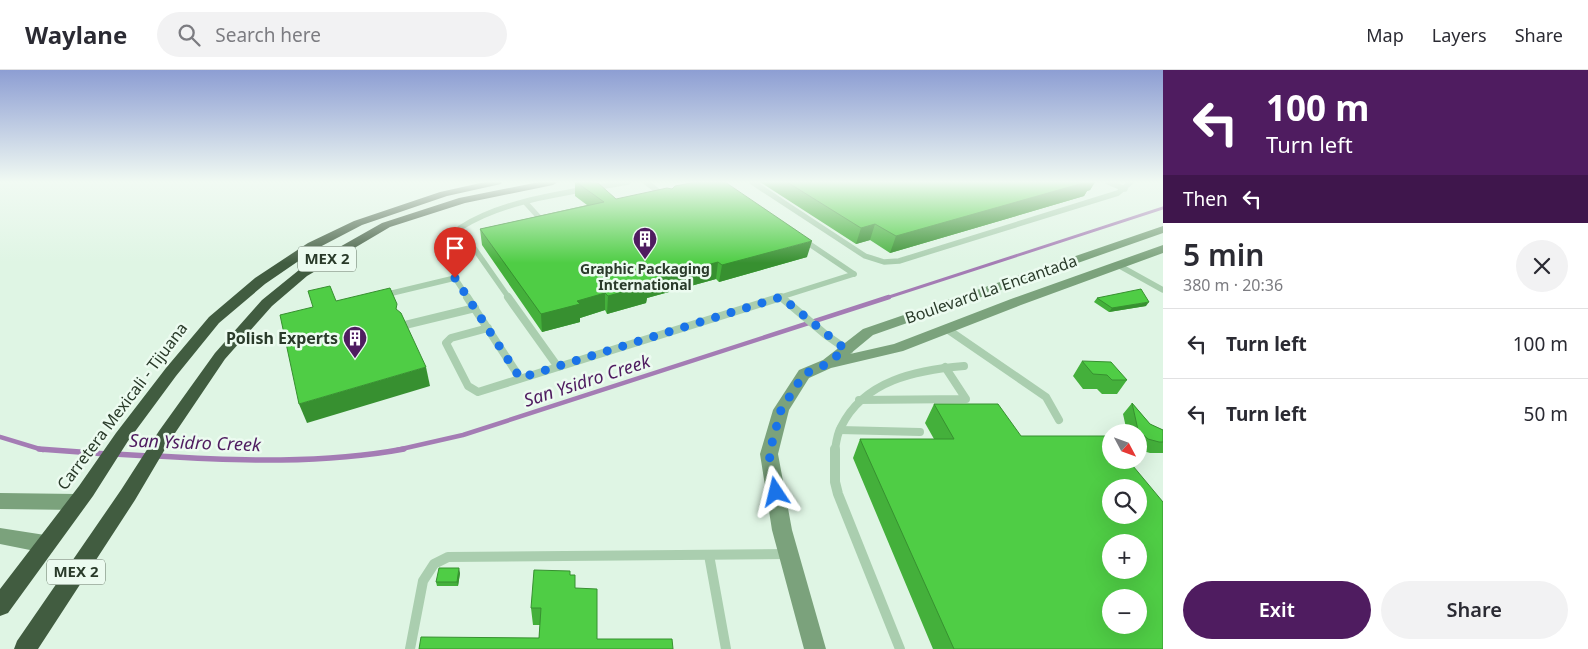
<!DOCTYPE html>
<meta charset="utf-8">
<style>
body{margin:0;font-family:"Noto Sans",sans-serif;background:#f2f2f3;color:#2b2b33;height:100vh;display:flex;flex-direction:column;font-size:19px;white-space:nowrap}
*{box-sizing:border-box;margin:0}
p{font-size:16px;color:#7c7c81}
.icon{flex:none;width:28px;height:28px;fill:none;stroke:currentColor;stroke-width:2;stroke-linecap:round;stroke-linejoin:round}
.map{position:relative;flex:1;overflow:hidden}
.drawer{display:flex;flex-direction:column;background:#fff;width:425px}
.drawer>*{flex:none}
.guide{background:#4f1c60;color:#fff;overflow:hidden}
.needle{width:32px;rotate:131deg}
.buttons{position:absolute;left:1102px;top:354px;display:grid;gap:10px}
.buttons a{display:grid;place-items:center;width:45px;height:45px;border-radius:50%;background:#fff;box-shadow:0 5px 20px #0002;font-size:25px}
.pin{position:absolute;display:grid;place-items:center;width:42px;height:42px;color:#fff;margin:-51px -21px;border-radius:50% 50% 50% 0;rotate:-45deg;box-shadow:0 0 5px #0007}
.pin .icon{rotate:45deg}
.me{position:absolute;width:55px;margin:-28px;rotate:350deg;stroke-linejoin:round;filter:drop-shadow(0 0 4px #0008)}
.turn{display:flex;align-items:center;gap:18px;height:105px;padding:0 20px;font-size:22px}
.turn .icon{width:65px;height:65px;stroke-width:2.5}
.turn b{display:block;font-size:35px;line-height:42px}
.then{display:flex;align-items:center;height:48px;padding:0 20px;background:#0003;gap:10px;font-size:19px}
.round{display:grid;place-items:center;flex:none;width:52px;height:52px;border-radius:26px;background:#f2f2f3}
.head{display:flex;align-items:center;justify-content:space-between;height:85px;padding:0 20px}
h1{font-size:30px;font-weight:600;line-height:38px}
.button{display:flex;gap:10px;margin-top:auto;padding:10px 20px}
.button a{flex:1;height:58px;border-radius:30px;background:#4f1c60;color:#fff;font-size:20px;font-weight:600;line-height:58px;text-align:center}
.button a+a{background:#f2f2f3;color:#2b2b33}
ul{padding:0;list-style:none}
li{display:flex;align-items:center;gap:15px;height:70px;padding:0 20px;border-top:1px solid #e1e1e2}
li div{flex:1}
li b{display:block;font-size:19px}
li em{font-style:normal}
header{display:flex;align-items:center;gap:30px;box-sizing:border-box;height:70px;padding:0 25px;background:#fff;border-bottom:1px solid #e1e1e2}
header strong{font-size:24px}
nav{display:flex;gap:28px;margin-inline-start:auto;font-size:18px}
.search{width:350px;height:45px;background:#f2f2f3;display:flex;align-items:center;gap:12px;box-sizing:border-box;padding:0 18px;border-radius:28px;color:#7c7c81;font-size:19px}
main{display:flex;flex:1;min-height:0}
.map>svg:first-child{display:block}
</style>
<header>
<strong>Waylane</strong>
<div class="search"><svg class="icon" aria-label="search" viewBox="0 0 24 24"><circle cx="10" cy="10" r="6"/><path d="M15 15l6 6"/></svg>Search here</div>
<nav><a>Map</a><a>Layers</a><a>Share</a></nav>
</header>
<main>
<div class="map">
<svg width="1163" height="579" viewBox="0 0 1163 579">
<rect width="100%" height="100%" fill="#dff5e4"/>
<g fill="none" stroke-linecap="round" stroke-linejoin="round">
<polyline stroke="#a47cb4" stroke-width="3" points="886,228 1163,138"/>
<g stroke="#a47cb4" stroke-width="4.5">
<polyline points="0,367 43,380"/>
<polyline points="397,380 463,365 889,227"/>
</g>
<g stroke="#a47cb4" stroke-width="5.5">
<polyline points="39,379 107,384"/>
<polyline points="114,384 149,386"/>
<path d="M 157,386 C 239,391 323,394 404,379"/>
</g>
<g stroke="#aaceaf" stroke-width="5.5">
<polyline points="646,112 664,126"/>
<polyline points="752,112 865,186 884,192 899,191 1118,123 1131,112"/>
<polyline points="1108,112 1125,119"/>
<polyline points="526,133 545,154"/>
<polyline points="802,169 854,204"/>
<polyline points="1118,195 1163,220"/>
<polyline points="384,225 455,208 468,228"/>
<polyline points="781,227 854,204"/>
<path d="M 509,228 L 460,158 C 506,128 575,122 628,112"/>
<polyline points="778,228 782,228"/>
</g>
<g stroke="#aaceaf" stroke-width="8">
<polyline points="467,227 520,308"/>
<polyline points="508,227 558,297 781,227 826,265 849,281"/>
<polyline points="405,255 475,238"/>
<polyline points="488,258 451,268 446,273 468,316 478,322 558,297"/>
<polyline points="947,259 1046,327 1059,350"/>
<polyline points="859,330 966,329 945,297"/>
<polyline points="840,360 920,362"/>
<path d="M 835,380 C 836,373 837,364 841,357 C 864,310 917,300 964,296"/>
</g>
<g stroke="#aaceaf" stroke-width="10">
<polyline points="835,379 835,412 838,424 900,579"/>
<polyline points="709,485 726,579"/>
<polyline points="410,579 423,511 434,494 448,487 788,484"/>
</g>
<g fill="#7ba27c" fill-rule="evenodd">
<polygon points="1163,156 1163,163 873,265 850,284 894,274 1011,229 1163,175 1163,183 1021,235 903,281 831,298 809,308 789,340 778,384 792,460 826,579 804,579 772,460 760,384 773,340 799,300 823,290 863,259"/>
<polygon points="0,423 77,424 84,427 86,432 84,437 77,440 0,439"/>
<polygon points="0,458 45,465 52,468 55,474 52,480 45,483 0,474"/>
</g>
<g fill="#415c40" fill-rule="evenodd">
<polygon points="485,112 502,112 501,114 447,126 362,155 316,179 265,214 219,253 176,306 128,371 93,426 8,543 0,546 0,519 79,416 116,363 166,298 209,247 255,208 308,173 354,151 440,122"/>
<polygon points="539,112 558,112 553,115 465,133 390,157 307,206 272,236 225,289 171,369 135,430 38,579 14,579 17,571 121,420 159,361 215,283 262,230 299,200 382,153 459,128"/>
</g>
</g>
<g fill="#44b03b">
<polygon points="575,112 584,112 616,129 807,187 719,212 716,209 647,228 646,233 607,244 605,240 580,248 580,252 542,262 482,175 480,159 587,135 575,126"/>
<polygon points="760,112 1095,112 1090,120 1087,121 1084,126 890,183 870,170 856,174"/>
<polygon points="1097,228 1146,236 1109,242 1094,232"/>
<polygon points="1082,291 1127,310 1117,324 1102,324 1097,319 1083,319 1073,306"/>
<polygon points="1132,333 1150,354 1163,360 1163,383 1150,383 1139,380 1139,362 1127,362 1123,344"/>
<polygon points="934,334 1163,579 933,579 853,388 860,369 934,369 925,353"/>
<polygon points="460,503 458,516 437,516 436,512"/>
<polygon points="570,505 575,518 597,569 539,568 540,555 533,555 531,538"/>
</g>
<g fill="#379030">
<polygon points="1085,112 1095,112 1090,120 1087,121 1084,126 890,183 896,166"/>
<polygon points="875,154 870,170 856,174 861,158"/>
<polygon points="812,171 807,187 719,212 722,195"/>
<polygon points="718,192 716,209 647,228 646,233 607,244 608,226 644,212"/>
<polygon points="605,223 605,240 580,248 580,252 542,262 541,244 577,231"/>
<polygon points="1149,232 1146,236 1109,242 1112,238"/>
<polygon points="426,297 430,316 307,353 299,334"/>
<polygon points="459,498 460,503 458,516 457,512"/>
</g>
<g fill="#4fcd45" stroke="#379030" fill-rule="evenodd">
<polygon points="576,112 598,113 616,129 667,118 672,119 675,116 696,112 725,112 812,171 722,195 718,192 644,212 648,215 608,226 605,223 577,231 580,234 541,244 480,159 604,132"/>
<polygon points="787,112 1087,112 896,166 875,154 861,158"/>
<polygon points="330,216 336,231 390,218 397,234 396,239 401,243 426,297 299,334 280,245 313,237 308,221"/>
<polygon points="1141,219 1149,232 1112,238 1097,228"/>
<polygon points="1082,291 1111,292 1127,310 1112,310 1107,305 1093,304"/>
<polygon points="1132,333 1150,354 1163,360 1163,372 1159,372 1148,369 1138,360"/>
<path d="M 934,334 L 998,334 L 1021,366 L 1107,366 L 1111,371 L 1111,390 L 1128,390 L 1163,432 L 1163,579 L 954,579 L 860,369 L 954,369 ZM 1111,418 L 1139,418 L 1139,445 L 1111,445 ZM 1111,472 L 1139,472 L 1139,500 L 1111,500 ZM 1111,528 L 1139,528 L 1139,555 L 1111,555 Z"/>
<polygon points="439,498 459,498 457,512 436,512"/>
<polygon points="534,500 570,501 570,505 575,505 575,518 597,519 597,569 672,569 673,579 419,579 421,567 539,568 541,538 531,538"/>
</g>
<linearGradient id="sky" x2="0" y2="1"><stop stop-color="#8d9ed3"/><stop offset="0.58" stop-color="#f1faf3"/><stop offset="1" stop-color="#f1faf3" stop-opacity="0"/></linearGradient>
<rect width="1163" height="193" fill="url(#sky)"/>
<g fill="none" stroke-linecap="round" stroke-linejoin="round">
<polyline stroke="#1a73e8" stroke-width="9" stroke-dasharray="0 16.2" points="455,208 520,308 781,227 845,279 827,294 804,304 781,340 769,384 776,422"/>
</g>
<defs>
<symbol id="building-pin" viewBox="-11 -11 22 30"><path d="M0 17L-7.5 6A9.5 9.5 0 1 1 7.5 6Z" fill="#4f1c60" stroke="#ecfbf0"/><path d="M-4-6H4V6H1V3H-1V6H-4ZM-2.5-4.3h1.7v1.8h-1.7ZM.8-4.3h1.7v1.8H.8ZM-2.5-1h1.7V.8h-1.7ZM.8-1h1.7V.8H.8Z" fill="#fff"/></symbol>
</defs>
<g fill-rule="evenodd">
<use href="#building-pin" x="631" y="155" width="28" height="38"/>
<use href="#building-pin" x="341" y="254" width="28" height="38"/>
</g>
<g text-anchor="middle" stroke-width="5" stroke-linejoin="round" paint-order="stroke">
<g font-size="14" font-weight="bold" fill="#2a3b2a" stroke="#ecfbf0">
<text x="645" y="204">Graphic Packaging<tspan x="645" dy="16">International</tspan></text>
</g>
<g fill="#ecfbf0" stroke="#647565" stroke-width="1">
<rect x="298" y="176.5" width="58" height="25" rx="4"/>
<rect x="47" y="489.5" width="58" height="25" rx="4"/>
</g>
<g font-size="15" font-weight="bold" fill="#2a3b2a">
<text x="327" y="194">MEX 2</text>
<text x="76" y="507">MEX 2</text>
</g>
<g font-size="16" fill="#2a3b2a" stroke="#ecfbf0">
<text transform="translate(991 219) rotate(-19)" y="6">Boulevard La Encantada</text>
<text transform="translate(122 336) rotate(-53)" y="6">Carretera Mexicali - Tijuana</text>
</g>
<g font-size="16" font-weight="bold" fill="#2a3b2a" stroke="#ecfbf0" text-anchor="end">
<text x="338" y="274">Polish Experts</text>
</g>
<g font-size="18" font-style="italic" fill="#4f1c60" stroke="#ecfbf0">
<text transform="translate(587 311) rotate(-18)" y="6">San Ysidro Creek</text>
<text transform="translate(195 373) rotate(2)" y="6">San Ysidro Creek</text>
</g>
</g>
</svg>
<div class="buttons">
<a><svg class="needle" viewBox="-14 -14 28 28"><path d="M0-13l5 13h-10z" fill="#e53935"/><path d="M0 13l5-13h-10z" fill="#7c7c81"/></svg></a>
<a><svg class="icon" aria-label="search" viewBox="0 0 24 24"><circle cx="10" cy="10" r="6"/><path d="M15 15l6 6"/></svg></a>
<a>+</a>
<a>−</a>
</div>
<div class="pin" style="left:455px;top:208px;background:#d93025"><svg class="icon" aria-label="arrive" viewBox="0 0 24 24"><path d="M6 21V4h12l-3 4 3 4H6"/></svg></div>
<svg class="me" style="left:776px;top:422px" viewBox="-20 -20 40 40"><path d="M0-17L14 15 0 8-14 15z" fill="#1a73e8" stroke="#fff" stroke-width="4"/></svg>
</div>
<section class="drawer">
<div class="guide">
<div class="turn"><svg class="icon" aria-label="left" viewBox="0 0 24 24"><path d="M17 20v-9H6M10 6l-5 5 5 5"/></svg><div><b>100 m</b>Turn left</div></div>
<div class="then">Then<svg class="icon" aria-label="left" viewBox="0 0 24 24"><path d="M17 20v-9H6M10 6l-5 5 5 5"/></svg></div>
</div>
<div class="head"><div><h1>5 min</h1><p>380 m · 20:36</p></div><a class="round"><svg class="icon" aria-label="close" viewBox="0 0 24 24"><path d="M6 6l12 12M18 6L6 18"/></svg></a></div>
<ul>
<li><svg class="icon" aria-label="left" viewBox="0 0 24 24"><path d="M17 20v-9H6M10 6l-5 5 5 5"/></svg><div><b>Turn left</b></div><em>100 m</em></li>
<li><svg class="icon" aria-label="left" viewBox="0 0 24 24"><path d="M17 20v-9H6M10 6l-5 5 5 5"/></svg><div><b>Turn left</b></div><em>50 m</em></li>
</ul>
<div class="button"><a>Exit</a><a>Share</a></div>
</section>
</main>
